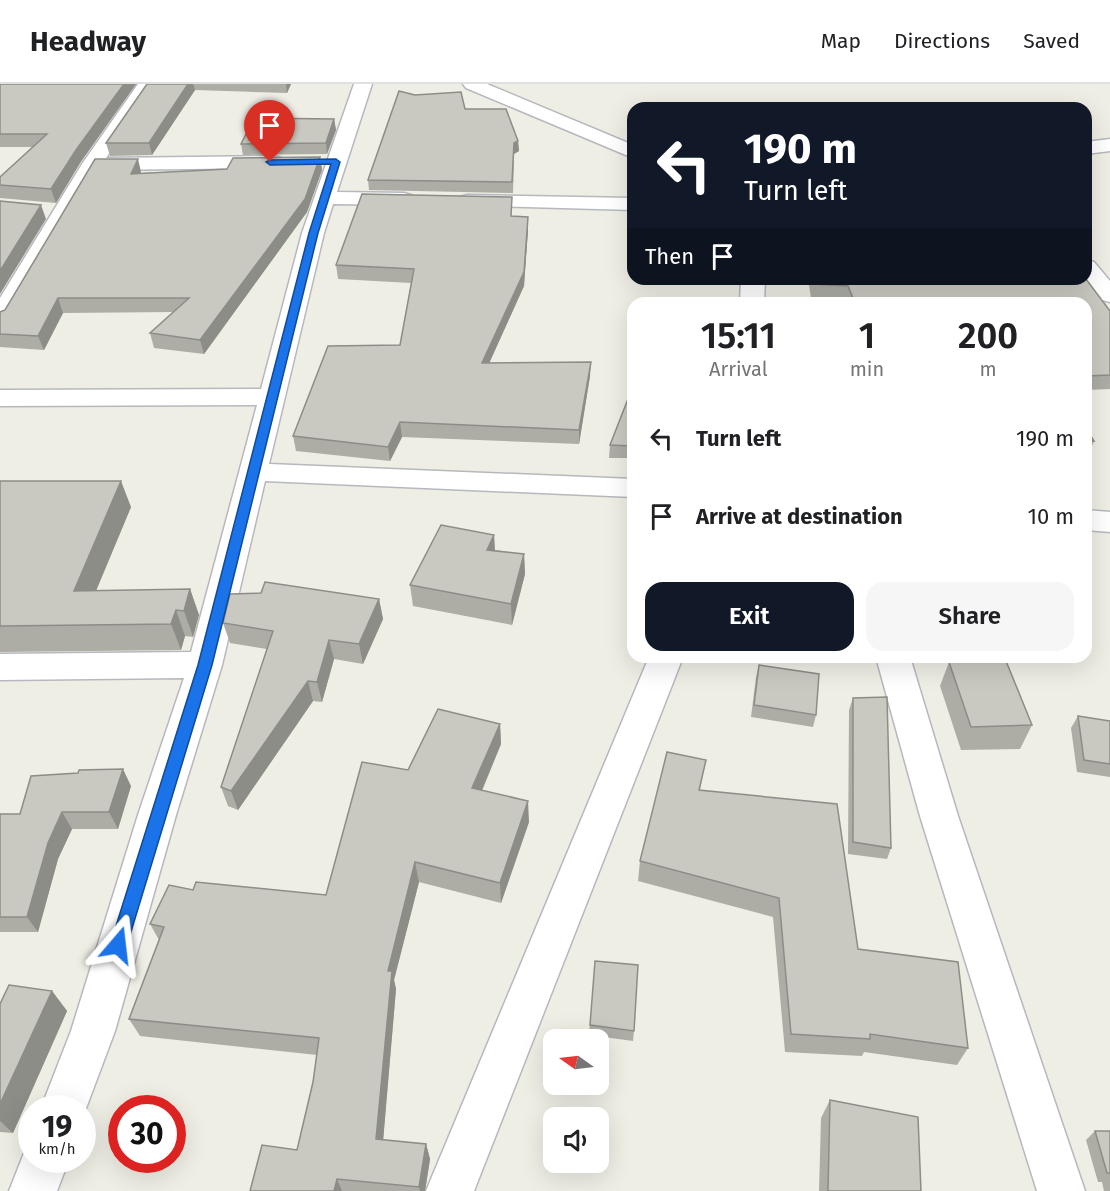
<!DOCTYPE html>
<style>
body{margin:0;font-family:"Fira Sans",sans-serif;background:#f6f6f6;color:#202124;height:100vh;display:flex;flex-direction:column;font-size:22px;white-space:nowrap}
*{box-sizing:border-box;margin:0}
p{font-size:20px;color:#757577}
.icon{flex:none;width:33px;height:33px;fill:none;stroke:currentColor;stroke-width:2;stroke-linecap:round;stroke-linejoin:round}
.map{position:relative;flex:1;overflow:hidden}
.sheet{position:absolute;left:627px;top:213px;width:465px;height:366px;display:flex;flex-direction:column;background:#fff;border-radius:18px;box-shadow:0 6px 24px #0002}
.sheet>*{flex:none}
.top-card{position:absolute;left:627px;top:18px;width:465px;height:183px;border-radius:18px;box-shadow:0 6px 24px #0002;background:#111827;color:#fff;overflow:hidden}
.needle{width:39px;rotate:284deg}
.buttons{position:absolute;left:543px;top:945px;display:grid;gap:12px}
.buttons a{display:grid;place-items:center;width:66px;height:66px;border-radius:12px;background:#fff;box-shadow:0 6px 24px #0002;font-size:30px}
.speed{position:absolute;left:18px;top:1011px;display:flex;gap:12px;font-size:30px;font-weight:700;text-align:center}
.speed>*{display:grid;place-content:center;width:78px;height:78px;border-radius:50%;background:#fff;box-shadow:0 6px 24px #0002;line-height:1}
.speed small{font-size:15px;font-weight:400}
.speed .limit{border:9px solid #d22;background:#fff;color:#111}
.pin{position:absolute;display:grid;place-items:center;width:51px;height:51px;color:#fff;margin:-62px -26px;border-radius:50% 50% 50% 0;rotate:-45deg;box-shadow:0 0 6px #0007}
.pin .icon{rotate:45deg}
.me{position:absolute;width:66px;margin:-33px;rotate:17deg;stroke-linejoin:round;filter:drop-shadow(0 0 4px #0008)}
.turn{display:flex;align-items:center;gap:21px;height:126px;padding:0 18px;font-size:27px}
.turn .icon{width:78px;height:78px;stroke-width:2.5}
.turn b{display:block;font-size:42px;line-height:51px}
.then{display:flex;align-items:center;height:57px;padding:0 18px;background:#0003;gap:12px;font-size:22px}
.eta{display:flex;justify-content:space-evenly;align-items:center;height:102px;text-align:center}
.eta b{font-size:36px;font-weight:600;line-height:42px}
.primary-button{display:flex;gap:12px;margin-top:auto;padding:12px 18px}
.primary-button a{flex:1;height:69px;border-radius:18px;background:#111827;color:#fff;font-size:24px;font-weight:600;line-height:69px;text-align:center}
.primary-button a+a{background:#f6f6f6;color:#202124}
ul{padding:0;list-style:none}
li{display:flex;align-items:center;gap:18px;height:78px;padding:0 18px}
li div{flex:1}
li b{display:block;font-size:22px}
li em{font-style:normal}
header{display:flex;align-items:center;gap:36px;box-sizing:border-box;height:84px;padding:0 30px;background:#fff;border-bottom:2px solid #e0e0e0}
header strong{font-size:28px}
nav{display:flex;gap:33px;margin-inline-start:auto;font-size:21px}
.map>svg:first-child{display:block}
</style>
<header>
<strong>Headway</strong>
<nav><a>Map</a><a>Directions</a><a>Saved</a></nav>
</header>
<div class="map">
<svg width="1110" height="1107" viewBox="0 0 1110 1107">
<rect width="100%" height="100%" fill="#eeeee5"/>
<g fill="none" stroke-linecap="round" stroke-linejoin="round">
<defs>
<g id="minor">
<polygon points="138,0 156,0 106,74 274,72 281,74 284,78 281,82 274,84 98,86 12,234 9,239 0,241 0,214 82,80"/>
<polygon points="354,0 372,0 337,108 404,109 411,111 414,115 411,119 404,121 333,120 324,149 269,380 633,395 633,413 265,397 222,581 176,731 115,947 82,1035 82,1024 41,1024 71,947 138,731 184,594 0,596 0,570 191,568 257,321 0,322 0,306 261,305 302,149"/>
<polygon points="463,0 487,0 633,61 633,74 466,4"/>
<polygon points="1110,55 1110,67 1086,70 1086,58"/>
<polygon points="467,111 633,114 633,126 460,121 457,117 460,113"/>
<polygon points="1086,176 1094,178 1110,197 1110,218 1102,216 1084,195 1086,195"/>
<polygon points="741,195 765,195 764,219 740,219"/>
<polygon points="1086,426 1110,428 1110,448 1086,446"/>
<polygon points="649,573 683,573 474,1107 426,1107"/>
<polygon points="876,573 910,573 958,732 1085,1107 1037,1107 920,732"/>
<polygon points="32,1058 32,1076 69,1076 57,1107 9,1107 28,1059"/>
</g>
</defs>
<use href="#minor" stroke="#b7b8be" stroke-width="3"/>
<use href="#minor" fill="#fff" fill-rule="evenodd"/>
</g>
<g fill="#adada6">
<polygon points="0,0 136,0 80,79 56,119 0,114 0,93 33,63 0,63"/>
<polygon points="147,0 291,0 287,9 195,6 152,71 110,72 106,59"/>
<polygon points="465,25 518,57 519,67 514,70 513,109 369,106 368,96"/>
<polygon points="334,35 336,46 327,70 243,71 241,60"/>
<polygon points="320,73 322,86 307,128 204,270 154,264 150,249 173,228 63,229 44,266 0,263 0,227 5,226 141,88 140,89 227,85"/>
<polygon points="512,132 528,133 528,146 524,202 489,279 590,292 579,360 402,353 390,377 296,367 293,352 400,261 411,199 338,195 336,181"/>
<polygon points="768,195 1086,195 1110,227 1110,305 1086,306 1086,219 847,219 845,215 811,214 809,201"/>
<polygon points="633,302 633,374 609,374 610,361"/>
<polygon points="1086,343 1094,357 1088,372 1086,371"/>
<polygon points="0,397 131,423 96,507 190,505 199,531 193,553 185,552 181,566 0,568"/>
<polygon points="494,451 495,466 524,470 525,490 512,541 413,522 410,501"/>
<polygon points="379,515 383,535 363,580 334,575 322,618 313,617 238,726 228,722 221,703 267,565 230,559 223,539"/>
<polygon points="949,578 1032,641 1020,665 961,666 940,602"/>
<polygon points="759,581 816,631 813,643 751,633 756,593"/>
<polygon points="853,614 891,764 887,775 848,770 849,626"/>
<polygon points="1078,632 1110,637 1110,693 1077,688 1071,644"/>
<polygon points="500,640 501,660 482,707 529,738 501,819 419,798 394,896 396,905 383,1056 426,1060 430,1075 425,1107 250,1107 297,1066 313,998 317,971 140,952 129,935 159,856 150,840 193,806 326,811 408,686"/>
<polygon points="706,676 700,706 858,865 968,964 957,981 864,968 862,972 785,968 773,833 638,797 640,777"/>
<polygon points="131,702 118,745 72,745 58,775 38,848 0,848 0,730 20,730"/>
<polygon points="595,877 634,947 633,957 589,951"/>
<polygon points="52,907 67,927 13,1049 0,1048 0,920"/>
<polygon points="830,1016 921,1107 819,1107 821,1034"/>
<polygon points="1095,1047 1110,1047 1110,1107 1104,1107 1102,1098 1098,1098 1086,1056"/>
</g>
<g fill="#8d8d87">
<polygon points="124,0 136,0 80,79 56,119 51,105 76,66"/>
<polygon points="188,0 193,0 195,6 152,71 149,59"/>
<polygon points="286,0 291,0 287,9"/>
<polygon points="334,35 336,46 327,70 326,59"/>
<polygon points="518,57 519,67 514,70 513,109 514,59"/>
<polygon points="320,73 322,86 307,128 204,270 200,256"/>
<polygon points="138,75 141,88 134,103 131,90"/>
<polygon points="41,121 46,135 0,210 0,187"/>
<polygon points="528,133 528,146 524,202 483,293 482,279"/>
<polygon points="58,214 63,229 44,266 38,252"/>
<polygon points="591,278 590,292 579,360 579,346"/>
<polygon points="400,338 402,353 390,377 388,363"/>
<polygon points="121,397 131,423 85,533 74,507"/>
<polygon points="494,451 495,471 487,466"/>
<polygon points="524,470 525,490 512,541 511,520"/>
<polygon points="190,505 199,531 193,553 184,527"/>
<polygon points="379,515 383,535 363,580 359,560"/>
<polygon points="176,526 185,552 181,566 171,540"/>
<polygon points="329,556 334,575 322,618 317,598"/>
<polygon points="308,597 313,617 238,726 231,707"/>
<polygon points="500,640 501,660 474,725 472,704"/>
<polygon points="123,685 131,702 118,745 109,728"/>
<polygon points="528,717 529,738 501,819 500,799"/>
<polygon points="62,728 72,745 58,775 38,848 27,833 48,759"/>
<polygon points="415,778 419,798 394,896 396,905 382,1070 376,1055 388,887"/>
<polygon points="52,907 67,927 13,1049 0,1037 0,1020"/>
<polygon points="426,1060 430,1075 425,1107 420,1107 419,1103"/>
<polygon points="337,1095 342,1107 334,1107"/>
</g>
<g fill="#c9c9c1" stroke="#8d8d87" stroke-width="1.5">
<polygon points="0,0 124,0 76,66 51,105 0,101 0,93 47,50 0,50"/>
<polygon points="147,0 188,0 149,59 106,59"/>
<polygon points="399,7 415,11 461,8 465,25 506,25 518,57 514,59 512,98 368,96"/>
<polygon points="254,34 334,35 326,59 241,60"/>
<polygon points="320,73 305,115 200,256 150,249 189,214 58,214 38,252 0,250 0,228 5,226 95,75 138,75 131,90 227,85 233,74"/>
<polygon points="362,110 512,113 511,132 528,133 524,188 482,279 591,278 579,346 400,338 388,363 293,352 328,262 400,261 414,185 336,181"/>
<polygon points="0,117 41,121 0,187"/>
<polygon points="813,195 1086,195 1110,227 1110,291 1086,292 1086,219 855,219 848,202 814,200"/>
<polygon points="633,302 633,362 610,361"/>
<polygon points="1086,343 1094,357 1086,356"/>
<polygon points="0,397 121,397 74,507 190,505 184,527 176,526 171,540 0,542"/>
<polygon points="441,441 494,451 487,466 524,470 511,520 410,501"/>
<polygon points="265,498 379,515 359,560 329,556 317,598 308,597 231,707 221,703 273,547 223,539 230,510 261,509"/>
<polygon points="1006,577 1032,641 971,643 949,578"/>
<polygon points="759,581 819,590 816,631 754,621"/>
<polygon points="887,613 891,764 853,758 853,614"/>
<polygon points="438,625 500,640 472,704 528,717 500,799 415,778 388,887 392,887 376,1055 426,1060 419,1103 337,1095 334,1107 250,1107 262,1061 297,1066 313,998 319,954 129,935 164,843 150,840 169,801 193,806 196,798 326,811 362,678 408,686"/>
<polygon points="1078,632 1110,637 1110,680 1084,676"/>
<polygon points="667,668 706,676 699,706 837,720 858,865 958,878 968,964 870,950 870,955 791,950 779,814 640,777"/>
<polygon points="123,685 109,728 62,728 48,759 27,833 0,833 0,730 20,730 31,692 78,689 79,686"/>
<polygon points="595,877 638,881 634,947 590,941"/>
<polygon points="9,901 52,907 0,1020 0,920"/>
<polygon points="830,1016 918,1033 921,1107 828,1107"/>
<polygon points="1095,1047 1110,1047 1110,1089 1107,1089"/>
</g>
<polygon fill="#1a73e8" stroke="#114b97" stroke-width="1.5" points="336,75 340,78 318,149 212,581 127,861 124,866 118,868 112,866 110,861 198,581 309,149 331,80 270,81 266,78 270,76"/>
</svg>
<div class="buttons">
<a><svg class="needle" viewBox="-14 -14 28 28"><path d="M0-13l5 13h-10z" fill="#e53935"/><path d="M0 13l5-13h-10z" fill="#757577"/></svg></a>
<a><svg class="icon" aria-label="sound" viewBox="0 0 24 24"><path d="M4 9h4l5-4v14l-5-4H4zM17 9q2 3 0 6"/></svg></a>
</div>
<div class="speed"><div>19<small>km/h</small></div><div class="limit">30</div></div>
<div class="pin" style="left:270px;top:78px;background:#d93025"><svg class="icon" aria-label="arrive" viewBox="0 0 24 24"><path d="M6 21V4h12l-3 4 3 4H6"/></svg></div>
<svg class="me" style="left:118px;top:861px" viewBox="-20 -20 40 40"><path d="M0-17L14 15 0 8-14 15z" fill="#1a73e8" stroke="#fff" stroke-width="4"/></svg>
<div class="top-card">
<div class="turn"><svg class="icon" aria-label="left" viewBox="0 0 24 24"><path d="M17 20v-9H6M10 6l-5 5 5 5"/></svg><div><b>190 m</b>Turn left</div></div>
<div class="then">Then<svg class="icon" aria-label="arrive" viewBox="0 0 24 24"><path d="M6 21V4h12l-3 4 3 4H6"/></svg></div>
</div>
<section class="sheet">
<div class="eta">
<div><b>15:11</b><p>Arrival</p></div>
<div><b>1</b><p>min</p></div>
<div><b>200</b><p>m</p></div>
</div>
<ul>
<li><svg class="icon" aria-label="left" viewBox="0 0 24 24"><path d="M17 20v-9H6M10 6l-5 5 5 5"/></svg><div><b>Turn left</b></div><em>190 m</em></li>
<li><svg class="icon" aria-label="arrive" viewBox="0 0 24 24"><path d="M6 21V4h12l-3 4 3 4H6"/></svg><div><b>Arrive at destination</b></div><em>10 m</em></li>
</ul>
<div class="primary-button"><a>Exit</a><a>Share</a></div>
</section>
</div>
